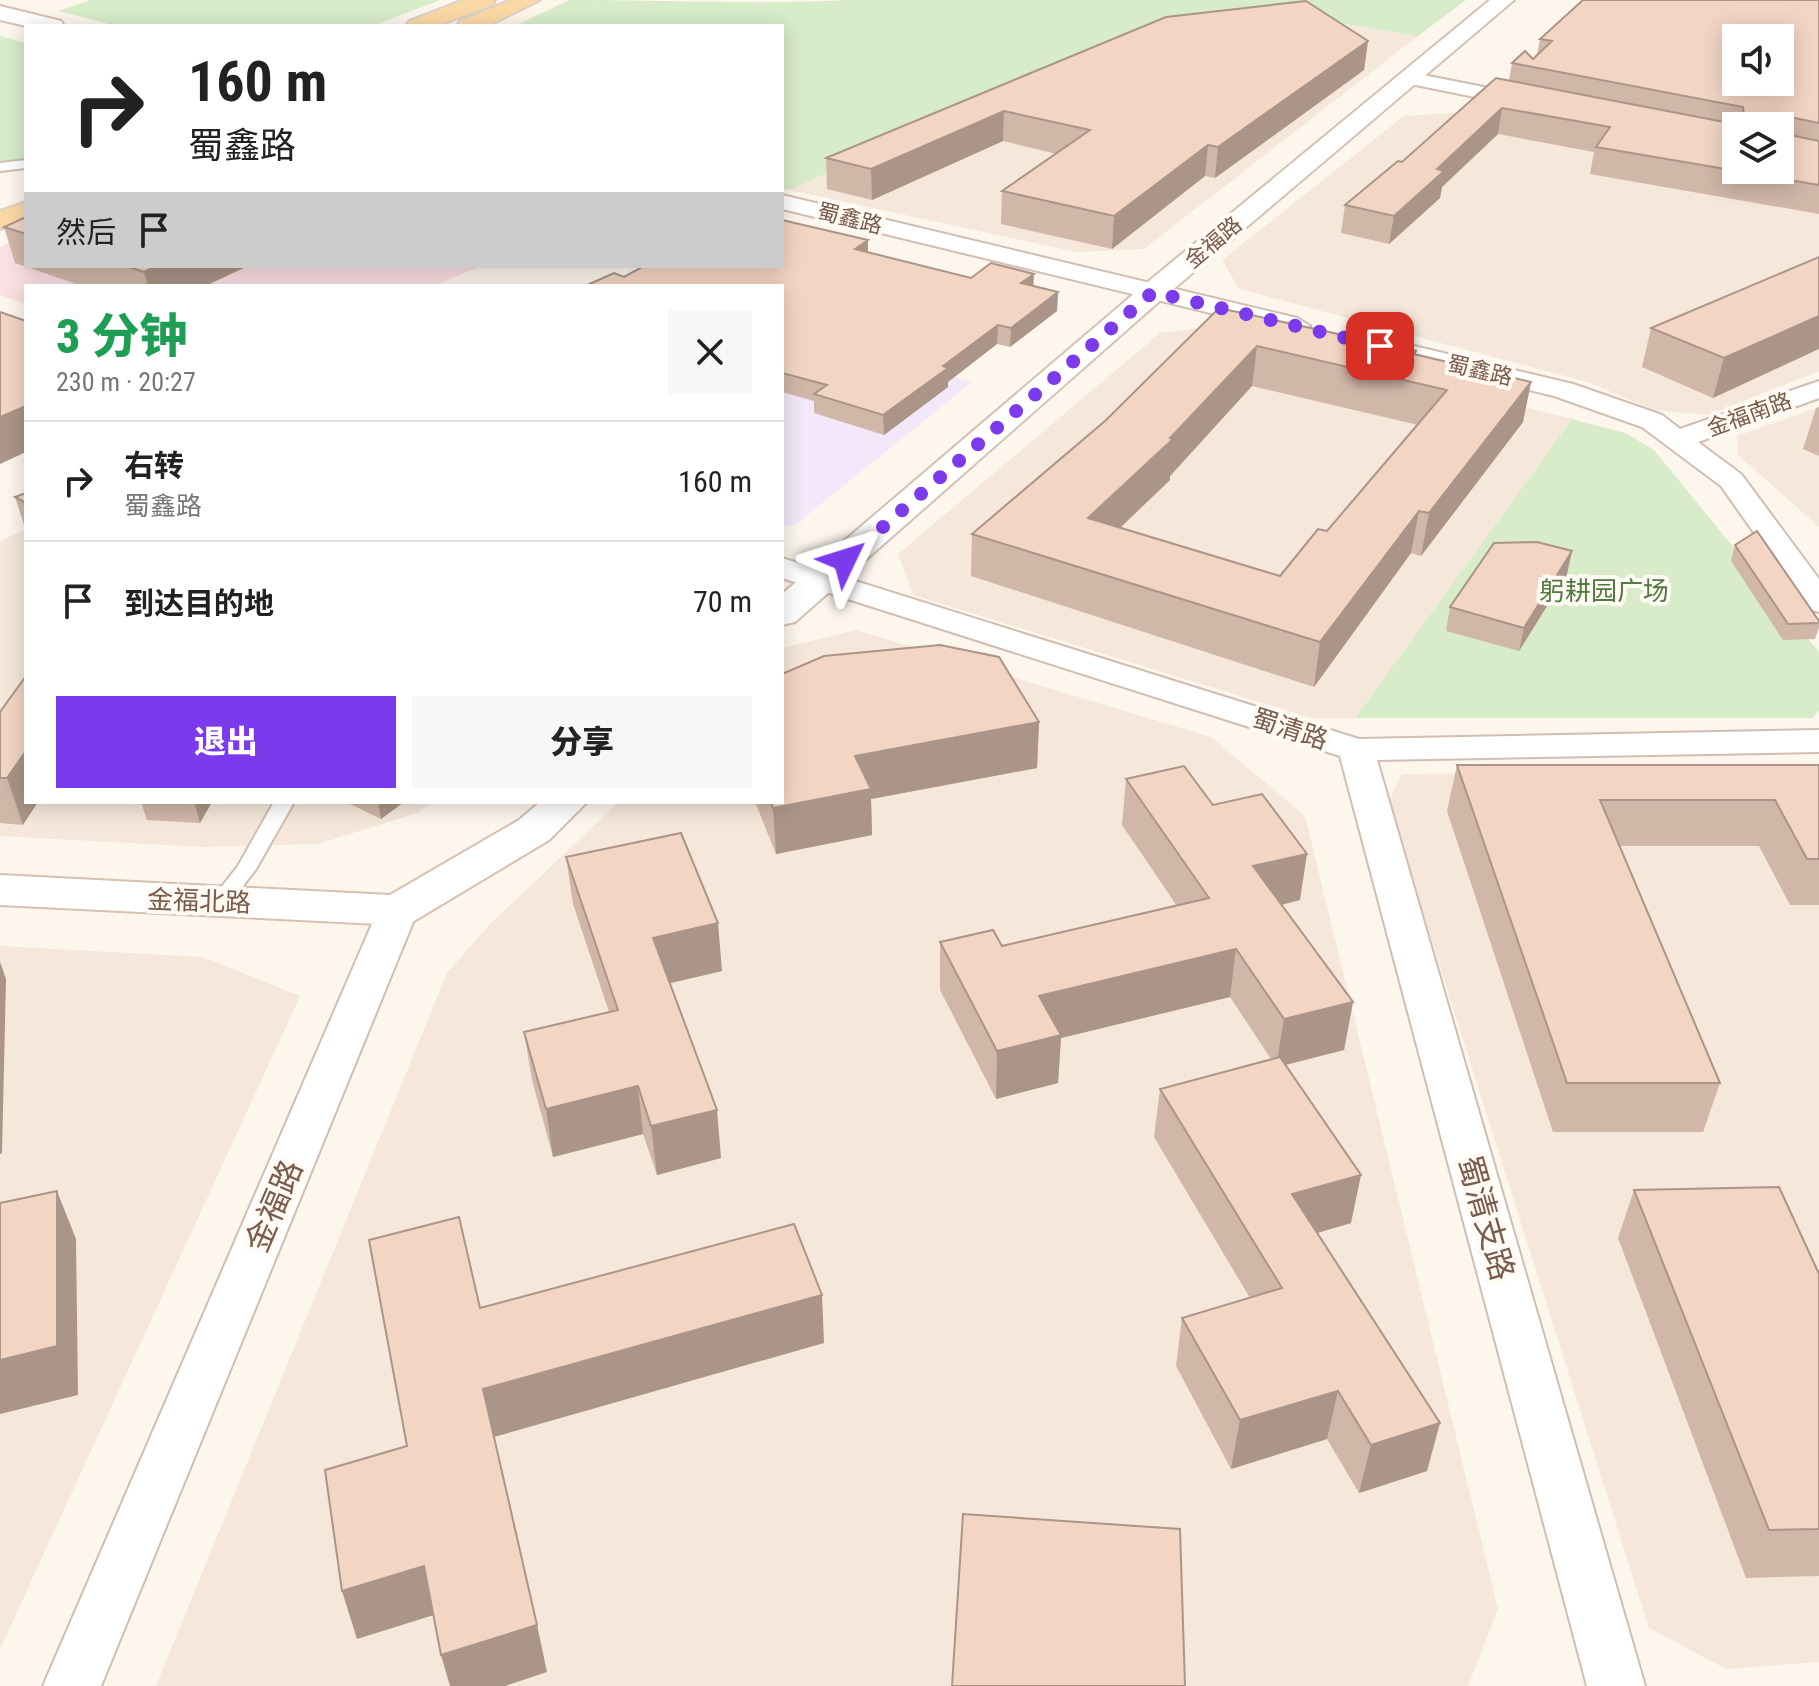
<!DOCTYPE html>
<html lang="zh">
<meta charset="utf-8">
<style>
body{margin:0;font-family:"Roboto Condensed","Noto Sans SC",sans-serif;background:#f6f6f6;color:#222;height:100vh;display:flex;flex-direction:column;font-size:30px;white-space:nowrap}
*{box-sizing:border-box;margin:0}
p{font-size:26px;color:#767676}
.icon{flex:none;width:44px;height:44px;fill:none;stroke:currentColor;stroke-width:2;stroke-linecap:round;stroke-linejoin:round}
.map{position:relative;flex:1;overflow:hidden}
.sheet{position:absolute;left:24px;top:284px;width:760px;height:520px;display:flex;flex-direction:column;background:#fff;border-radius:0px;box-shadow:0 4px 20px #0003}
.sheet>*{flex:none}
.top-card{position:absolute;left:24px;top:24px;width:760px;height:244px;border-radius:0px;box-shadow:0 4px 20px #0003;background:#fff;color:#222;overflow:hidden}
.controls{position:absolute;left:1722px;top:24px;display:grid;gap:16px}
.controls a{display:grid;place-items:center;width:72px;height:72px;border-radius:0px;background:#fff;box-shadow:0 4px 20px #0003;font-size:40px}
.pin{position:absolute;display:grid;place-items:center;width:68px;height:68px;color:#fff;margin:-34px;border-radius:16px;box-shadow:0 4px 12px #0006}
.me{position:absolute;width:88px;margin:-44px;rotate:49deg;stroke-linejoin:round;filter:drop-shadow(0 0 6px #0008)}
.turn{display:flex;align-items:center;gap:28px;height:168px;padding:0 32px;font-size:36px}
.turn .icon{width:104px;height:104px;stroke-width:2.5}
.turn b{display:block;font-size:56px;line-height:68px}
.then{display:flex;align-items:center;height:76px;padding:0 32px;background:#0003;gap:16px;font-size:30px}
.round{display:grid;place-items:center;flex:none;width:84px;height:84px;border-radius:0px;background:#f6f6f6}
.overview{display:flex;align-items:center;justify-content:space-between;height:136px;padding:0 32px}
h1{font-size:48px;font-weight:800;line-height:60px;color:#1e9e55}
.button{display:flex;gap:16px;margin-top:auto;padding:16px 32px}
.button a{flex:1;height:92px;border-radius:0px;background:#7c3aed;color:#fff;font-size:32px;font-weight:800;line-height:92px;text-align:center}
.button a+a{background:#f6f6f6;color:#222}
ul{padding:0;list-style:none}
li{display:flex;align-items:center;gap:24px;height:120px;padding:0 32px;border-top:2px solid #e0e0e0}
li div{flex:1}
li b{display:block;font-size:30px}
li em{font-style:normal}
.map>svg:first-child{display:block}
</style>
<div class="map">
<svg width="1819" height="1686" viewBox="0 0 1819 1686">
<rect width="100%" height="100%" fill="#fdf6ec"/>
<g fill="#f5e8da">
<polygon points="1295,16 1418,36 1144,249 1076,252 790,190 1135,32"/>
<polygon points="1482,111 1736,170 1819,175 1819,371 1709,415 1653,410 1591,383 1239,289 1222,260 1404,116"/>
<polygon points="1209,327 1572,419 1355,718 1311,718 913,595 898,554 1160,333"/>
<polygon points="1819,407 1819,527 1738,455 1737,436"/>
<polygon points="26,529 26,802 432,802 417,813 318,844 202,847 0,836 0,541"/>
<polygon points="856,630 1211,737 1305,816 1498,1609 1468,1686 156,1686 447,973 492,922 619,802 782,802 782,648"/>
<polygon points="1819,771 1819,1662 1726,1669 1649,1628 1388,802 1402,774"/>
<polygon points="0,946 203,957 300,996 0,1649"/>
</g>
<polygon fill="#f3e8fa" points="782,330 972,382 795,525 782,526"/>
<polygon fill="#fbdfe3" points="26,236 26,266 481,266 434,286 26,286 26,304 0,295 0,247"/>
<g fill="#d8ecc9">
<polygon points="91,0 440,0 373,26 117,26 58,11"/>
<path d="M 569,0 C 662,0 754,5 847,0 L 1466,0 L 1418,36 L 1295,16 L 1135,32 L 790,190 L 782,188 L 782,26 L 515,26 Z"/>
<polygon points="0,36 26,43 26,160 0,163"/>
<polygon points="1572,419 1625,433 1654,450 1819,652 1819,710 1813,718 1355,718"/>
</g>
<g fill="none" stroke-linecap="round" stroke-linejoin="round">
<defs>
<g id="lane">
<polygon points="26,160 26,168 0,171 0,163"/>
<polygon points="274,802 294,802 256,869 226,908 212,908 209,903 238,866"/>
</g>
<g id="street">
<polygon points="1408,72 1529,96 1539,102 1529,108 1401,82 1398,78"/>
<polygon points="782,195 1297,318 1310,326 1297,334 782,209"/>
<polygon points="1364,334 1573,384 1662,415 1680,429 1819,381 1819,398 1698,442 1741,474 1819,579 1819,612 1808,609 1721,486 1642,427 1554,396 1355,348 1351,342 1355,336"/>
<polygon points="782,558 1359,739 1819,730 1819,752 1377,760 1645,1686 1587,1686 1340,756 782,578"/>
<polygon points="398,897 412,901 418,910 101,1686 43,1686 378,910 384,901"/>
</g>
<g id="secondary">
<polygon points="1490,0 1514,0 1163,298 795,622 782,625 782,594 1143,286"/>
<polygon points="0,6 61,21 64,26 26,26 0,20"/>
<polygon points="540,802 587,802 549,840 414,921 398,925 0,905 0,875 390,895 519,820"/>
</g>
<g id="primary">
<polygon points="464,0 495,0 492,5 437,26 406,26 409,21"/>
<polygon points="511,0 540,0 487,26 457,26 460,21"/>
<polygon points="26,202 26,220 0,229 0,211"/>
</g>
</defs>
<use href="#lane" stroke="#d1beb0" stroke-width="4"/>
<use href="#street" stroke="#d1beb0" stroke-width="4"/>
<use href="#secondary" stroke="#d6c0b0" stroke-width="4"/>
<use href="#primary" stroke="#dad1cd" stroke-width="4"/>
<use href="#lane" fill="#fff" fill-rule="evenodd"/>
<use href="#street" fill="#fff" fill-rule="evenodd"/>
<use href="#secondary" fill="#fff" fill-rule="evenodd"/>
<use href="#primary" fill="#fbd9a5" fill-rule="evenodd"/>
</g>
<g fill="#d1b7a8" fill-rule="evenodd">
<polygon points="1819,0 1819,214 1590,174 1594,152 1498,134 1442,187 1440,198 1389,244 1341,233 1345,205 1509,80 1512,63 1533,59 1537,55 1540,39"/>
<polygon points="1166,17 1368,41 1364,70 1215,178 1205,176 1112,249 1001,224 1002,191 1057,154 1003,141 872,200 827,189 826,158"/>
<polygon points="26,217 26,266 248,266 205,286 82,286 15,263 4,227"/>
<polygon points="868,252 971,278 1034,286 1058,292 1057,311 1010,347 997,344 948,382 948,387 884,435 814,413 814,401 782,392 782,286 624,277"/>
<polygon points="1819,257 1713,398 1642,367 1651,328"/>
<path d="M 1219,308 L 1416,351 L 1415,355 L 1531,382 L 1523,422 L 1421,556 L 1411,553 L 1314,687 L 971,576 L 972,534 L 1105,421 ZM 1252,386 L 1418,425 L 1327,531 L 1280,576 L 1120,528 L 1170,480 L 1170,476 Z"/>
<polygon points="1819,407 1819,456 1803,449 1816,408"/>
<polygon points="26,493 26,531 15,497"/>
<polygon points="1735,545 1819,621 1819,628 1815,639 1783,640 1731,561"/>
<polygon points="1567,574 1519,651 1446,631 1450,607"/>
<polygon points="0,712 23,825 0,823"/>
<polygon points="1039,722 1037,768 871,799 872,835 776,854 755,802 782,802"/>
<polygon points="1457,765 1819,765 1819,905 1790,905 1759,846 1619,846 1720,1083 1703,1132 1553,1132 1447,811"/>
<polygon points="1126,779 1213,805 1300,900 1282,905 1353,1002 1344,1050 1286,1065 1351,1223 1317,1233 1427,1471 1359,1493 1327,1439 1231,1469 1176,1366 1182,1318 1250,1298 1154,1137 1160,1089 1271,1059 1230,997 1061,1038 1058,1083 996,1099 940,990 940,942 1002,946 1177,906 1122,825"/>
<polygon points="141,802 212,802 200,823 147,820"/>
<polygon points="346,802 404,802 381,819"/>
<polygon points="566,857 722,971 670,983 721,1158 657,1175 643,1134 553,1157 532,1080 524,1032 609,1012 573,904"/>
<polygon points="1634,1190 1819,1274 1819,1576 1746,1578 1618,1238"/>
</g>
<g fill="#aa9588">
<polygon points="1368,41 1364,70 1215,178 1218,147"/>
<polygon points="1502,108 1498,134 1442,187 1440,198 1389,244 1394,216 1437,169"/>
<polygon points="1004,111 1003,141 872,200 871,169"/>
<polygon points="1208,145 1205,176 1112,249 1114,216"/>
<polygon points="868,240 868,258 855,249"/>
<polygon points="157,266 248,266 205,286 148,286 144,272"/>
<polygon points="1034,274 1033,292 1021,283"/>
<polygon points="1058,292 1057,311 1010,347 1011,328"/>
<polygon points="1819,316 1819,349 1713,398 1724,358"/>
<polygon points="998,325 997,344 948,382 948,387 884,435 883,415 943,366"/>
<polygon points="1257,346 1252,386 1170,476 1170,480 1085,561 1088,518 1170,438"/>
<polygon points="1531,382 1523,422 1421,556 1429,513"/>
<polygon points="26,406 26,452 0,464 0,417"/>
<polygon points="1419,511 1411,553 1314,687 1320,642"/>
<polygon points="1572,551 1567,574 1519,651 1524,628"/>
<polygon points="1039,722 1037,768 871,799 872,835 776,854 773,808 855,756"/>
<polygon points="26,751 26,802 38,802 23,825 7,778"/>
<polygon points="194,802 212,802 200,823"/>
<polygon points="378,802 404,802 381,819"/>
<polygon points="1307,854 1300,900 1247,913 1253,866"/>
<polygon points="718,923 722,971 658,986 653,938"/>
<polygon points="1236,949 1230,997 1061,1038 1058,1083 996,1099 997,1051 1039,996"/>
<polygon points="0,962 6,979 2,1153 0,1154"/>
<polygon points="1353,1002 1344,1050 1276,1067 1284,1019"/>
<polygon points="638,1086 643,1134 553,1157 546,1109"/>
<polygon points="717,1110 721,1158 657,1175 651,1126"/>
<polygon points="1361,1175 1351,1223 1283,1243 1292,1194"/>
<polygon points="57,1191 76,1239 78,1395 0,1414 0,1360"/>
<polygon points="822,1295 824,1343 494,1437 483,1389"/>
<polygon points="1338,1391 1327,1439 1231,1469 1240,1420"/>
<polygon points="1440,1423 1427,1471 1359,1493 1371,1445"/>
<polygon points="424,1566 437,1614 357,1639 342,1591"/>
<polygon points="537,1625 547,1672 505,1686 450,1686 441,1655"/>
</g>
<g fill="#f3d5c3" stroke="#aa9588" stroke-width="2" fill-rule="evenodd">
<path d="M 1583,0 L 1819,0 L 1819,123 L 1785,116 L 1785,134 L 1819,141 L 1819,185 L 1596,147 L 1610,127 L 1502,108 L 1437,169 L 1444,171 L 1394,216 L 1345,205 L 1398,161 L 1402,162 L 1496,78 L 1745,126 L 1743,107 L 1512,63 L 1525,51 L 1533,59 L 1552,41 L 1540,39 ZM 1736,38 L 1780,38 L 1780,82 L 1736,82 ZM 1736,126 L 1780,126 L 1780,170 L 1736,170 Z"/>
<polygon points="1306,1 1368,41 1218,147 1208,145 1114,216 1002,191 1090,130 1004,111 871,169 826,158 1166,17"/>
<polygon points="26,217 26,234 4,227"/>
<polygon points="782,220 868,240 855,249 971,278 991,263 1034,274 1021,283 1058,292 1011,328 998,325 943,366 948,368 883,415 814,394 827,385 782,373 782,286 585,286 614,273 624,277 644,266 782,266"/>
<polygon points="1819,257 1819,316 1724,358 1651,328"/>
<polygon points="126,266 157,266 144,272"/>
<path d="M 1219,308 L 1416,351 L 1414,354 L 1531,382 L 1429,513 L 1419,511 L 1320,642 L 972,534 L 1105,421 ZM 1257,346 L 1447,390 L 1327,531 L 1318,529 L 1280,576 L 1088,518 L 1173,439 L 1170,438 Z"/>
<polygon points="0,312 26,321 26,406 0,417"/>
<polygon points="26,493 26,503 15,497"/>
<polygon points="1757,531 1819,621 1819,623 1788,624 1735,545"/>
<polygon points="1537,542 1572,551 1524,628 1450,607 1494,543"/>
<polygon points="940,645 999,657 1039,722 855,756 871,789 773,808 771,802 782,802 782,674 824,656"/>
<polygon points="26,676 26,751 7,778 0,778 0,712"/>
<polygon points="1457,765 1819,765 1819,859 1807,859 1775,800 1600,800 1720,1083 1567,1083"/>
<polygon points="1184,766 1213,805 1262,794 1307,854 1253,866 1353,1002 1284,1019 1236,949 1039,996 1061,1035 997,1051 940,942 993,930 1002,946 1209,898 1126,779"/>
<polygon points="681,833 718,923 653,938 717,1110 651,1126 638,1086 546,1109 524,1032 618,1010 566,857"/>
<polygon points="1280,1057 1361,1175 1292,1194 1440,1423 1371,1445 1338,1391 1240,1420 1182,1318 1282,1288 1160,1089"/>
<polygon points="1779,1187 1819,1274 1819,1529 1769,1530 1634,1190"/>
<polygon points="57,1191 57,1346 0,1360 0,1203"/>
<polygon points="459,1217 480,1308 794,1224 822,1295 483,1389 537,1625 441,1655 424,1566 342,1591 325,1470 407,1446 369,1240"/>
<polygon points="963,1514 1180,1529 1185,1686 952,1686"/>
</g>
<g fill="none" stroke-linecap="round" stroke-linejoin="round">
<polyline stroke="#7c3aed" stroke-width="14" stroke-dasharray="0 25.2" points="845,560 1153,292 1380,346"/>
</g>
<g text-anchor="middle" stroke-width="8" stroke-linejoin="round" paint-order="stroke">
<g font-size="22" fill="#7a5c4d" stroke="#fffaf3">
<text transform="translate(850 218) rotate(14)" y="8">蜀鑫路</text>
<text transform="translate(1213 242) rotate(-40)" y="8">金福路</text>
<text transform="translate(1480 370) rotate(13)" y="8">蜀鑫路</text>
<text transform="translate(1749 414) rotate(-20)" y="8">金福南路</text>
</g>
<g font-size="26" fill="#537a41" stroke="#fffaf3">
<text x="1604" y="600">躬耕园广场</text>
</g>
<g font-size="26" fill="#7a5c4d" stroke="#fffaf3">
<text transform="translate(1290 729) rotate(18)" y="9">蜀清路</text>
<text transform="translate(199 901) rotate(2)" y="9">金福北路</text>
</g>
<g font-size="32" fill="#7a5c4d" stroke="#fffaf3">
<text transform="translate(274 1206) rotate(-67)" y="11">金福路</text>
<text transform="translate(1486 1218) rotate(74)" y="11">蜀清支路</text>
</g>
</g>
</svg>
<div class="controls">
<a><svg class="icon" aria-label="sound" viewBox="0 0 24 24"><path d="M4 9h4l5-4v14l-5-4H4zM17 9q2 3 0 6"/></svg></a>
<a><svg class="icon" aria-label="layers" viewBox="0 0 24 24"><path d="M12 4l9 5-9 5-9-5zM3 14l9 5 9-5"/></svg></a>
</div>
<div class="pin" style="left:1380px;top:346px;background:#d93025"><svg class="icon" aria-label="arrive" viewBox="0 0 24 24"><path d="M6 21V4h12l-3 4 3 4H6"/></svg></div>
<svg class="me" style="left:845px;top:560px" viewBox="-20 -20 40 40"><path d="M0-17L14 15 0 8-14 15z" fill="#7c3aed" stroke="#fff" stroke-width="4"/></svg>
<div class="top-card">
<div class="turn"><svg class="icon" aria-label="right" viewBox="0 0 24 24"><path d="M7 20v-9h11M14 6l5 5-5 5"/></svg><div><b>160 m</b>蜀鑫路</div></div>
<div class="then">然后<svg class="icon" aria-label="arrive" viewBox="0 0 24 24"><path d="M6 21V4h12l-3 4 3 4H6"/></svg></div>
</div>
<section class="sheet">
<div class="overview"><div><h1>3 分钟</h1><p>230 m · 20:27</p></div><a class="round"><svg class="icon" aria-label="close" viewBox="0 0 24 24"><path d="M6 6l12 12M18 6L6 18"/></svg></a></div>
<ul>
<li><svg class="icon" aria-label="right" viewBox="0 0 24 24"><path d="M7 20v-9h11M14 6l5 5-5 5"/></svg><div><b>右转</b><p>蜀鑫路</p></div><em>160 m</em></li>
<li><svg class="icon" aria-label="arrive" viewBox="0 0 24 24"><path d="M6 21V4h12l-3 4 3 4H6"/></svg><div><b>到达目的地</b></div><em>70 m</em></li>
</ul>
<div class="button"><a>退出</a><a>分享</a></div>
</section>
</div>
